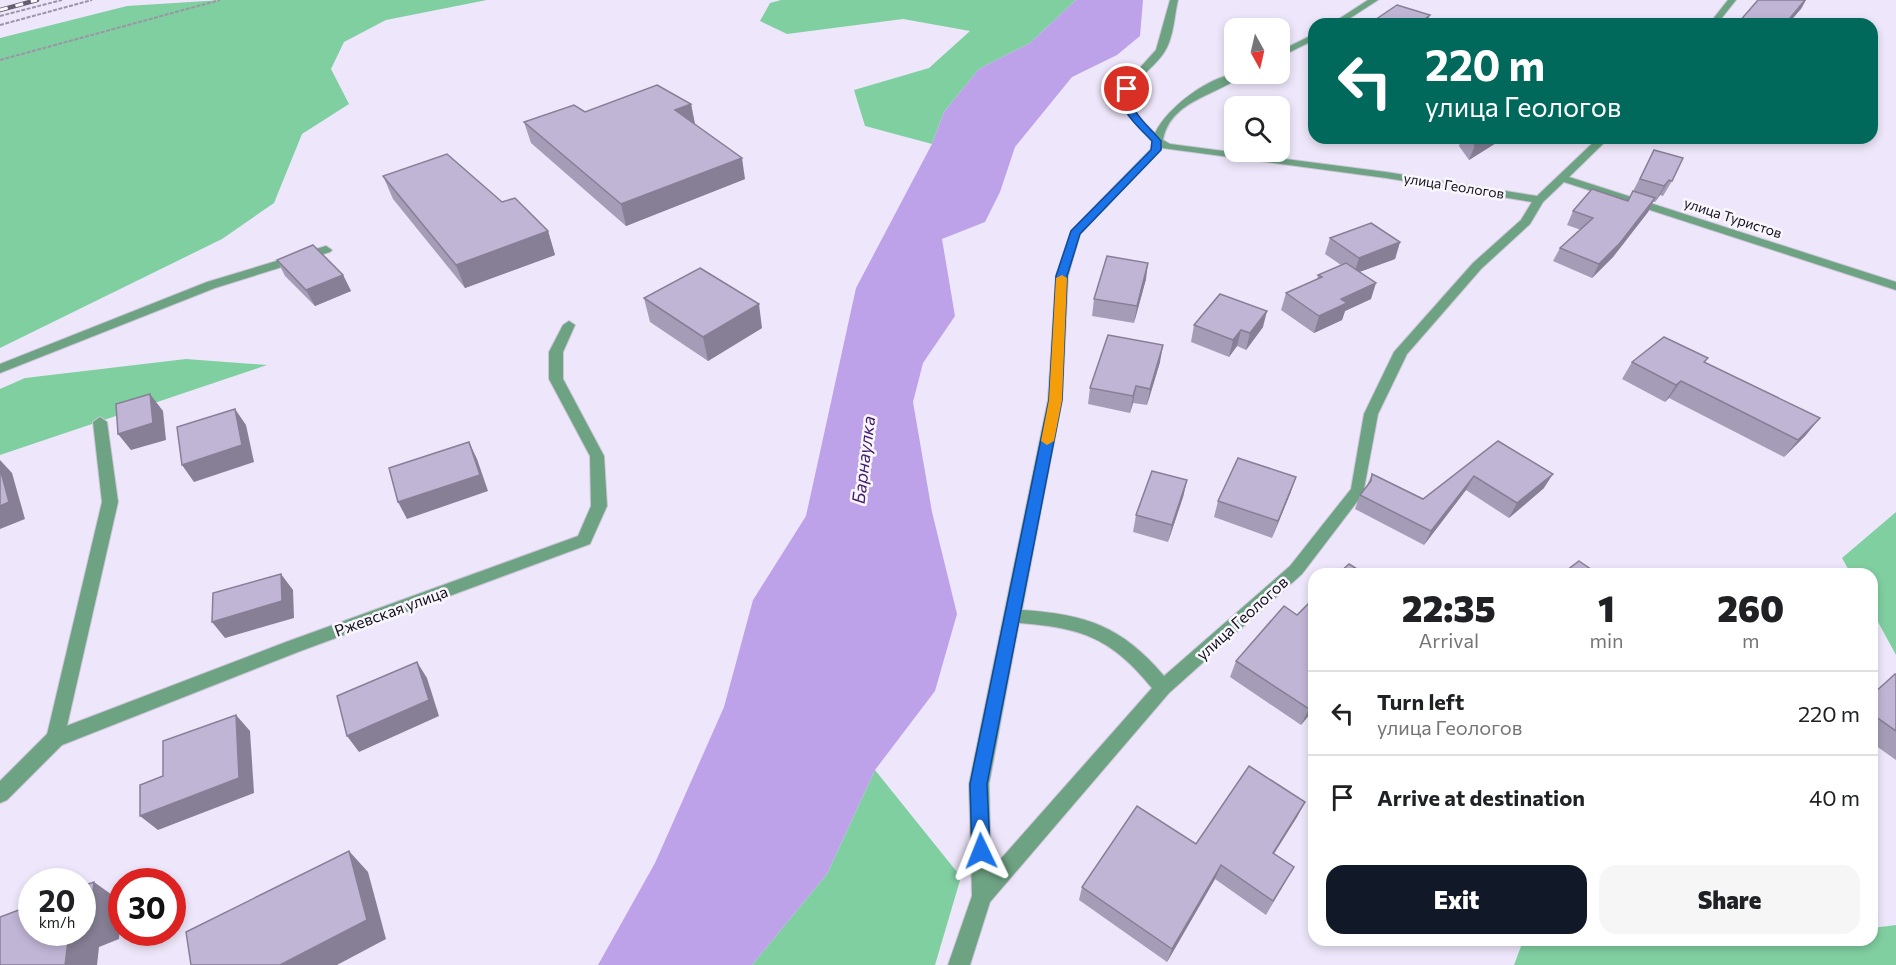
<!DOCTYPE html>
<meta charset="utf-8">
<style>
body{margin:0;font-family:Commissioner,sans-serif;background:#f6f6f6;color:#202124;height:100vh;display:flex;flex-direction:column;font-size:22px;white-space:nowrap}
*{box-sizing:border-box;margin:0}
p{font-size:20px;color:#757577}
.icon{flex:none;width:33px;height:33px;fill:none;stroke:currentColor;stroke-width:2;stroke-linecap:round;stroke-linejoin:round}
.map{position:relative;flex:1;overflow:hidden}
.sheet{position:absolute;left:1308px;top:568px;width:570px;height:378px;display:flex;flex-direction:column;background:#fff;border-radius:18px;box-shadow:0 3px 9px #0003}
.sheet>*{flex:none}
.banner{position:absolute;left:1308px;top:18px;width:570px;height:126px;border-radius:18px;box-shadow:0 3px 9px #0003;background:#00695c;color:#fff;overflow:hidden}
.needle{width:39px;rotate:172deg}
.fabs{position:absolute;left:1224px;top:18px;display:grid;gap:12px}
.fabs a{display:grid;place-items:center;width:66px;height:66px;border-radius:12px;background:#fff;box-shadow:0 3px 9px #0003;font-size:30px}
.speed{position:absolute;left:18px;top:868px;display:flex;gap:12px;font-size:30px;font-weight:700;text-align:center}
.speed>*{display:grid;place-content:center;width:78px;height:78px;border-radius:50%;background:#fff;box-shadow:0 3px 9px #0003;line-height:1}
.speed small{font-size:15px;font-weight:400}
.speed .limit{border:9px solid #d22;background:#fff;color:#111}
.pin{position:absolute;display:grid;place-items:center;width:51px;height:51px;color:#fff;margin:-26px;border:3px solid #fff;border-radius:50%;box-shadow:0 2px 6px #0007}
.me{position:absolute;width:66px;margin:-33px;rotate:358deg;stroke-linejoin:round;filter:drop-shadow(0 0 4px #0008)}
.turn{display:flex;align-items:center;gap:21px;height:126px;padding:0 18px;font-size:27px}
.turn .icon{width:78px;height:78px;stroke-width:2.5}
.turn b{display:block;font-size:42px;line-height:51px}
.eta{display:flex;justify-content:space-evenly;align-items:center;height:102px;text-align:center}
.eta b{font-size:36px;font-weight:800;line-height:42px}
.button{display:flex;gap:12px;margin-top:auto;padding:12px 18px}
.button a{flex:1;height:69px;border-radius:18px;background:#111827;color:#fff;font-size:24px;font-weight:800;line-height:69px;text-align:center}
.button a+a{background:#f6f6f6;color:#202124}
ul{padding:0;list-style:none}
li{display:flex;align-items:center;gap:18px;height:84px;padding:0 18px;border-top:2px solid #e0e0e0}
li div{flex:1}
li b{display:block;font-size:22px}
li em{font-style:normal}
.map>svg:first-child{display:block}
</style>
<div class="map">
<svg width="1896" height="965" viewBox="0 0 1896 965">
<rect width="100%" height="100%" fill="#eee7fb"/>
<g fill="#80cfa1">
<polygon points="222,0 487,0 386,20 344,42 331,69 349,104 302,134 274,203 222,239 0,348 0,38 127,6"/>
<polygon points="781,0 1076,0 1030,43 979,69 944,112 932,144 865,126 854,90 929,68 970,31 903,19 787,34 760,21 770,3"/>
<polygon points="186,359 267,365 0,455 0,389 25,378"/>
<polygon points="1896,512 1896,655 1872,611 1872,574 1851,574 1842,558"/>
<polygon points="875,770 961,877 935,965 752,965 827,874"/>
<polygon points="1896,925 1896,965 1514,965 1523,941 1872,940 1872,928"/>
</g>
<polygon fill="#bda2e9" points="1076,0 1143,0 1140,36 1117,55 1072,77 1015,147 1000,192 985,222 942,239 955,316 923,363 913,402 932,512 957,614 935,691 875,770 827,874 752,965 598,965 655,863 724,707 753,600 806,516 856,288 932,144 944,112 979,69 1030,43"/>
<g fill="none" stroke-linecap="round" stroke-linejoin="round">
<defs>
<g id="lane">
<polygon points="326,246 332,250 330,252 215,288 0,373 0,364 207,282"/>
<polygon points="100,417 107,422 118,502 64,739 62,745 55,747 48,745 46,739 102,502 93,422"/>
</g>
<g id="street">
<path d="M 1170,0 L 1178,0 C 1174,17 1174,36 1165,51 C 1155,68 1135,77 1130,97 C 1133,112 1143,123 1155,133 C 1168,106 1215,71 1244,74 C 1218,96 1171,99 1163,140 L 1170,144 L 1386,172 L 1537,196 L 1598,138 L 1609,138 L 1569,177 L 1896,282 L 1896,290 L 1564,182 L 1543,202 L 1530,224 L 1481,269 L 1407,354 L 1378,414 L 1363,494 L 1302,574 L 1169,693 L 990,902 L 970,965 L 948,965 L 972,896 L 969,784 L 1048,400 L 1056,276 L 1071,231 L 1151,149 L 1152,141 L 1128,115 L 1120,97 L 1127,82 L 1156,50 ZM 1162,148 L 1386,178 L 1532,202 L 1521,220 L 1473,263 L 1394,352 L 1364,414 L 1351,489 L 1290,566 L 1164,676 C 1122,626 1085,614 1022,610 L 1062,400 L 1068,276 L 1080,234 ZM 1019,623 C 1083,628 1111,638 1152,688 L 991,870 L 989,784 Z"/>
<polygon points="1368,0 1378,0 1341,24 1331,24"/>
<polygon points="1728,0 1736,0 1717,24 1709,24"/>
<polygon points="1314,34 1314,40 1280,57 1280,51"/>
<polygon points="569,321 575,325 563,352 563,379 604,456 607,506 590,544 298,652 62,745 7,800 0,803 0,781 48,733 286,642 578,536 591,506 590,456 549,379 549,352 563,325"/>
</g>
</defs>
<use href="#lane" stroke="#cbc5d7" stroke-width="2"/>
<use href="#street" stroke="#cbc5d7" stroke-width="2"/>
<g stroke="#9b95a5" stroke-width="2" stroke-dasharray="4 1.5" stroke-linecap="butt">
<polyline points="0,16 62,0"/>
<polyline points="0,25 92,0"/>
<polyline points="0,60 220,0"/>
</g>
<use href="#lane" fill="#6da282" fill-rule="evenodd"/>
<use href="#street" fill="#6da282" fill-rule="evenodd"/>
<defs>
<polyline id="rail" points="0,10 37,0"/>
</defs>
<use href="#rail" stroke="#645e6d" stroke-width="4.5"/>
<use href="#rail" stroke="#f9f7fd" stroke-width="3" stroke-dasharray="8" stroke-linecap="butt"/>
</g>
<g fill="#a59cb7">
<polygon points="691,104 695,124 745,179 626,226 531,143 524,122 585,112"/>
<polygon points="1462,138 1504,138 1469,160 1459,146"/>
<polygon points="1654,150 1672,181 1663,196 1660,195 1655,202 1653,202 1648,212 1613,257 1592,278 1553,261 1560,248 1581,230 1567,225 1573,211 1628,201"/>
<polygon points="383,176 502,202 548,231 555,255 465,288 393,199"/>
<polygon points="1330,238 1400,242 1395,259 1359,272 1371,299 1345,311 1342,320 1314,333 1281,310 1286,293 1317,280 1318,275 1341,265 1325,254"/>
<polygon points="277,260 343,275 351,291 315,306 285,276"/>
<polygon points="1146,279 1134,323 1092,316 1094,299"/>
<polygon points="644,298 762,328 708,361 650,322"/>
<polygon points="1194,325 1263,327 1246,350 1237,346 1229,357 1191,342"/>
<polygon points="1160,362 1147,405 1133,403 1130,413 1088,404 1090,388"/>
<polygon points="1632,362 1705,362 1806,435 1784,457 1669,398 1665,402 1622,379"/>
<polygon points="1498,441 1544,488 1509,518 1466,490 1424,545 1355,509 1360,495 1367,485 1372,474 1423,499"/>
<polygon points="1296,477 1290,494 1272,538 1214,517 1218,501"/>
<polygon points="1187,480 1183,497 1168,542 1133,532 1136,515"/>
<polygon points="1297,615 1314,709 1301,725 1230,677 1236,661"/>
<polygon points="1895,674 1896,674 1896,760 1872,743 1872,694"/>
<polygon points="1305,802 1297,817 1274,854 1286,881 1266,915 1215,879 1167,962 1079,900 1082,887"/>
</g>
<g fill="#867f95">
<polygon points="1805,0 1806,0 1801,9 1788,24 1785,24"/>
<polygon points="1430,15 1427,22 1425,24 1418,24"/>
<polygon points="691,104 695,125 675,110"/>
<polygon points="1486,138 1504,138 1469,160 1475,145"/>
<polygon points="742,158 745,179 626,226 621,204"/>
<polygon points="1669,180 1660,195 1655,202 1664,186"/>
<polygon points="1655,198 1648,212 1613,257 1592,278 1599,264"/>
<polygon points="548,231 555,255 465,288 456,265"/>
<polygon points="1400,242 1395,259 1354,274 1359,258"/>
<polygon points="1148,263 1146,279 1134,323 1137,306"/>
<polygon points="343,275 351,291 315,306 306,290"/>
<polygon points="1376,283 1371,299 1345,311 1342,320 1314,333 1319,316 1341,299"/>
<polygon points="759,304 762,328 708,361 703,337"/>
<polygon points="1267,311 1263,327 1246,350 1250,333"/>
<polygon points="1241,330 1237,346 1229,357 1233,340"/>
<polygon points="1163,345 1160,362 1147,405 1150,389"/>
<polygon points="1681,381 1669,398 1665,402 1676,385"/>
<polygon points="1136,386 1133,403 1130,413 1133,396"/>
<polygon points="150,394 163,411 166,440 131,450 118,434"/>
<polygon points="235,409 246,425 254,462 194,482 182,465"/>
<polygon points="1820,418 1806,435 1784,457 1798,440"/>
<polygon points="469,442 477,459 488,491 407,519 398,502"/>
<polygon points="0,460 12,473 25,519 0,529"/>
<polygon points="1553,474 1544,488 1509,518 1517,503"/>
<polygon points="1474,476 1466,490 1424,545 1431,531"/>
<polygon points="1296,477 1290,494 1272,538 1278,521"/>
<polygon points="1187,480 1183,497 1168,542 1172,525"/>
<polygon points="281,574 293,590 294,618 225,638 212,622"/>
<polygon points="417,662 427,678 439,716 359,752 347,736"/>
<polygon points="1314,702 1314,709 1301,725 1309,709"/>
<polygon points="236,715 250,731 254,793 158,830 140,816"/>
<polygon points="1305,802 1297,817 1265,867 1273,853"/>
<polygon points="349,851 368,872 386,939 337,965 280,965"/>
<polygon points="1221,865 1215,879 1167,962 1172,949"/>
<polygon points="94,882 122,902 119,939 99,947 97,965 65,965 69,933 82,933 82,923"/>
</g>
<g fill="#c0b5d5" stroke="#867f95" stroke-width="1.5">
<polygon points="1758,0 1805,0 1785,24 1738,23"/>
<polygon points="1397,5 1430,15 1418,24 1369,24"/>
<polygon points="657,85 691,104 675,110 742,158 621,204 524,122 574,105 585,112"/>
<polygon points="1470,138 1486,138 1475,145"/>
<polygon points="1654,150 1683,158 1672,181 1669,180 1664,186 1640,179"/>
<polygon points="447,154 502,202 515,198 548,231 456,265 383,176"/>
<polygon points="1592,189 1628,201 1633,191 1655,198 1620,243 1599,264 1560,248 1593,218 1573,211"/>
<polygon points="1371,223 1400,242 1359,258 1330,238"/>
<polygon points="313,245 343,275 306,290 277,260"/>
<polygon points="1107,256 1148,263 1137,306 1094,299"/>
<polygon points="1346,263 1376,283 1341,299 1347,303 1319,316 1286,293 1322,277 1318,275"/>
<polygon points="700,268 759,304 703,337 644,298"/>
<polygon points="1220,294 1267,311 1250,333 1241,330 1233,340 1194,325"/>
<polygon points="1108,335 1163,345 1150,389 1136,386 1133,396 1090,388"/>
<polygon points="1664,337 1708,358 1704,362 1820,418 1798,440 1681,381 1676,385 1632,362"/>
<polygon points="150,394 153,423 118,434 116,404"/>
<polygon points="235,409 242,445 182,465 177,427"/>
<polygon points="1498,441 1553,474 1517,503 1474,476 1431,531 1360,495 1371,481 1372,474 1423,499"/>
<polygon points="469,442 480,475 398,502 389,468"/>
<polygon points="1238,458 1296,477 1278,521 1218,501"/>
<polygon points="0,468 9,502 0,506"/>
<polygon points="1152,471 1187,480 1172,525 1136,515"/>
<polygon points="1579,561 1598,574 1562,574"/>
<polygon points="1349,564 1365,574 1338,574"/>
<polygon points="281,574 282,601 212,622 213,593"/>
<polygon points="1314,598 1314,702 1309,709 1236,661 1284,606 1297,615"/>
<polygon points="417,662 429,700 347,736 337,696"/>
<polygon points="1895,674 1896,674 1896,731 1872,714 1872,695"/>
<polygon points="236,715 239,778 140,816 140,785 163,776 163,741"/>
<polygon points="1249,766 1305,802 1273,853 1294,867 1273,901 1221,865 1172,949 1082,887 1137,806 1196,844"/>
<polygon points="349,851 367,920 280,965 191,965 186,932"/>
<polygon points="94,882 90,920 82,923 82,886"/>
<polygon points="32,905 32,933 69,933 65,965 0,965 0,917"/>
</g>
<path fill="#1a73e8" stroke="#114b97" stroke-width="1.5" d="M 1124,87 L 1131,89 C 1127,111 1148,125 1161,141 L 1161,150 L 1080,234 L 1067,276 L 1062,400 L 987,784 L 990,851 L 987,857 L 981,860 L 974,857 L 972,851 L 970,784 L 1049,400 L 1056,276 L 1071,231 L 1151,150 L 1152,141 C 1138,126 1115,109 1124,87 Z"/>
<polygon fill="#f59e0b" points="1062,275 1067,278 1062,400 1054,441 1047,445 1041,441 1049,400 1056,278"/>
<g text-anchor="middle" stroke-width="5" stroke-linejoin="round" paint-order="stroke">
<g font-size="14" fill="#14101b" stroke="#f9f7fd">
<text transform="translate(1454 186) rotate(9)" y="5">улица Геологов</text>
<text transform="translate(1733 218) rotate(18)" y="5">улица Туристов</text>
</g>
<g font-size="16" fill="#14101b" stroke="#f9f7fd">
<text transform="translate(391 611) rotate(-20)" y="6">Ржевская улица</text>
<text transform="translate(1242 618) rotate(-42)" y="6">улица Геологов</text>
</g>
<g font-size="18" font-style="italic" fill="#431c6d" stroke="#f9f7fd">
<text transform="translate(864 460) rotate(-83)" y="6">Барнаулка</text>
</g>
</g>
</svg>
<div class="fabs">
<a><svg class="needle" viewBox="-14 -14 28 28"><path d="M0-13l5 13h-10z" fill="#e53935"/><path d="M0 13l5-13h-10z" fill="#757577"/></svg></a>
<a><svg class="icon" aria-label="search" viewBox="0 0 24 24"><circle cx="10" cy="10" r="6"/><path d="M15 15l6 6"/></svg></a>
</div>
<div class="speed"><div>20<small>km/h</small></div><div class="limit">30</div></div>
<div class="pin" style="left:1127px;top:89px;background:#d93025"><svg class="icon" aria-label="arrive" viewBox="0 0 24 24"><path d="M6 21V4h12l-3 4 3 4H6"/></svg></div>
<svg class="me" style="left:981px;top:851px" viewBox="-20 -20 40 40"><path d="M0-17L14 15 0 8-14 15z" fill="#1a73e8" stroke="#fff" stroke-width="4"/></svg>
<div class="banner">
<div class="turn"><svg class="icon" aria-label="left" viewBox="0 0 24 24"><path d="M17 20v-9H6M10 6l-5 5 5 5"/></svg><div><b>220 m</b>улица Геологов</div></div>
</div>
<section class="sheet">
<div class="eta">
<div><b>22:35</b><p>Arrival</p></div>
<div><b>1</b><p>min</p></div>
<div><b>260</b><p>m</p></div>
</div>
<ul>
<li><svg class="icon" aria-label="left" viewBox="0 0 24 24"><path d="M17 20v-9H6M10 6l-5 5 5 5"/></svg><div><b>Turn left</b><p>улица Геологов</p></div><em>220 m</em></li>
<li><svg class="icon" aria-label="arrive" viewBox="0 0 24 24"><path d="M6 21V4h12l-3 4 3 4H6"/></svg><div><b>Arrive at destination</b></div><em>40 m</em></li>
</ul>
<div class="button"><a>Exit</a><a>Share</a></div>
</section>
</div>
